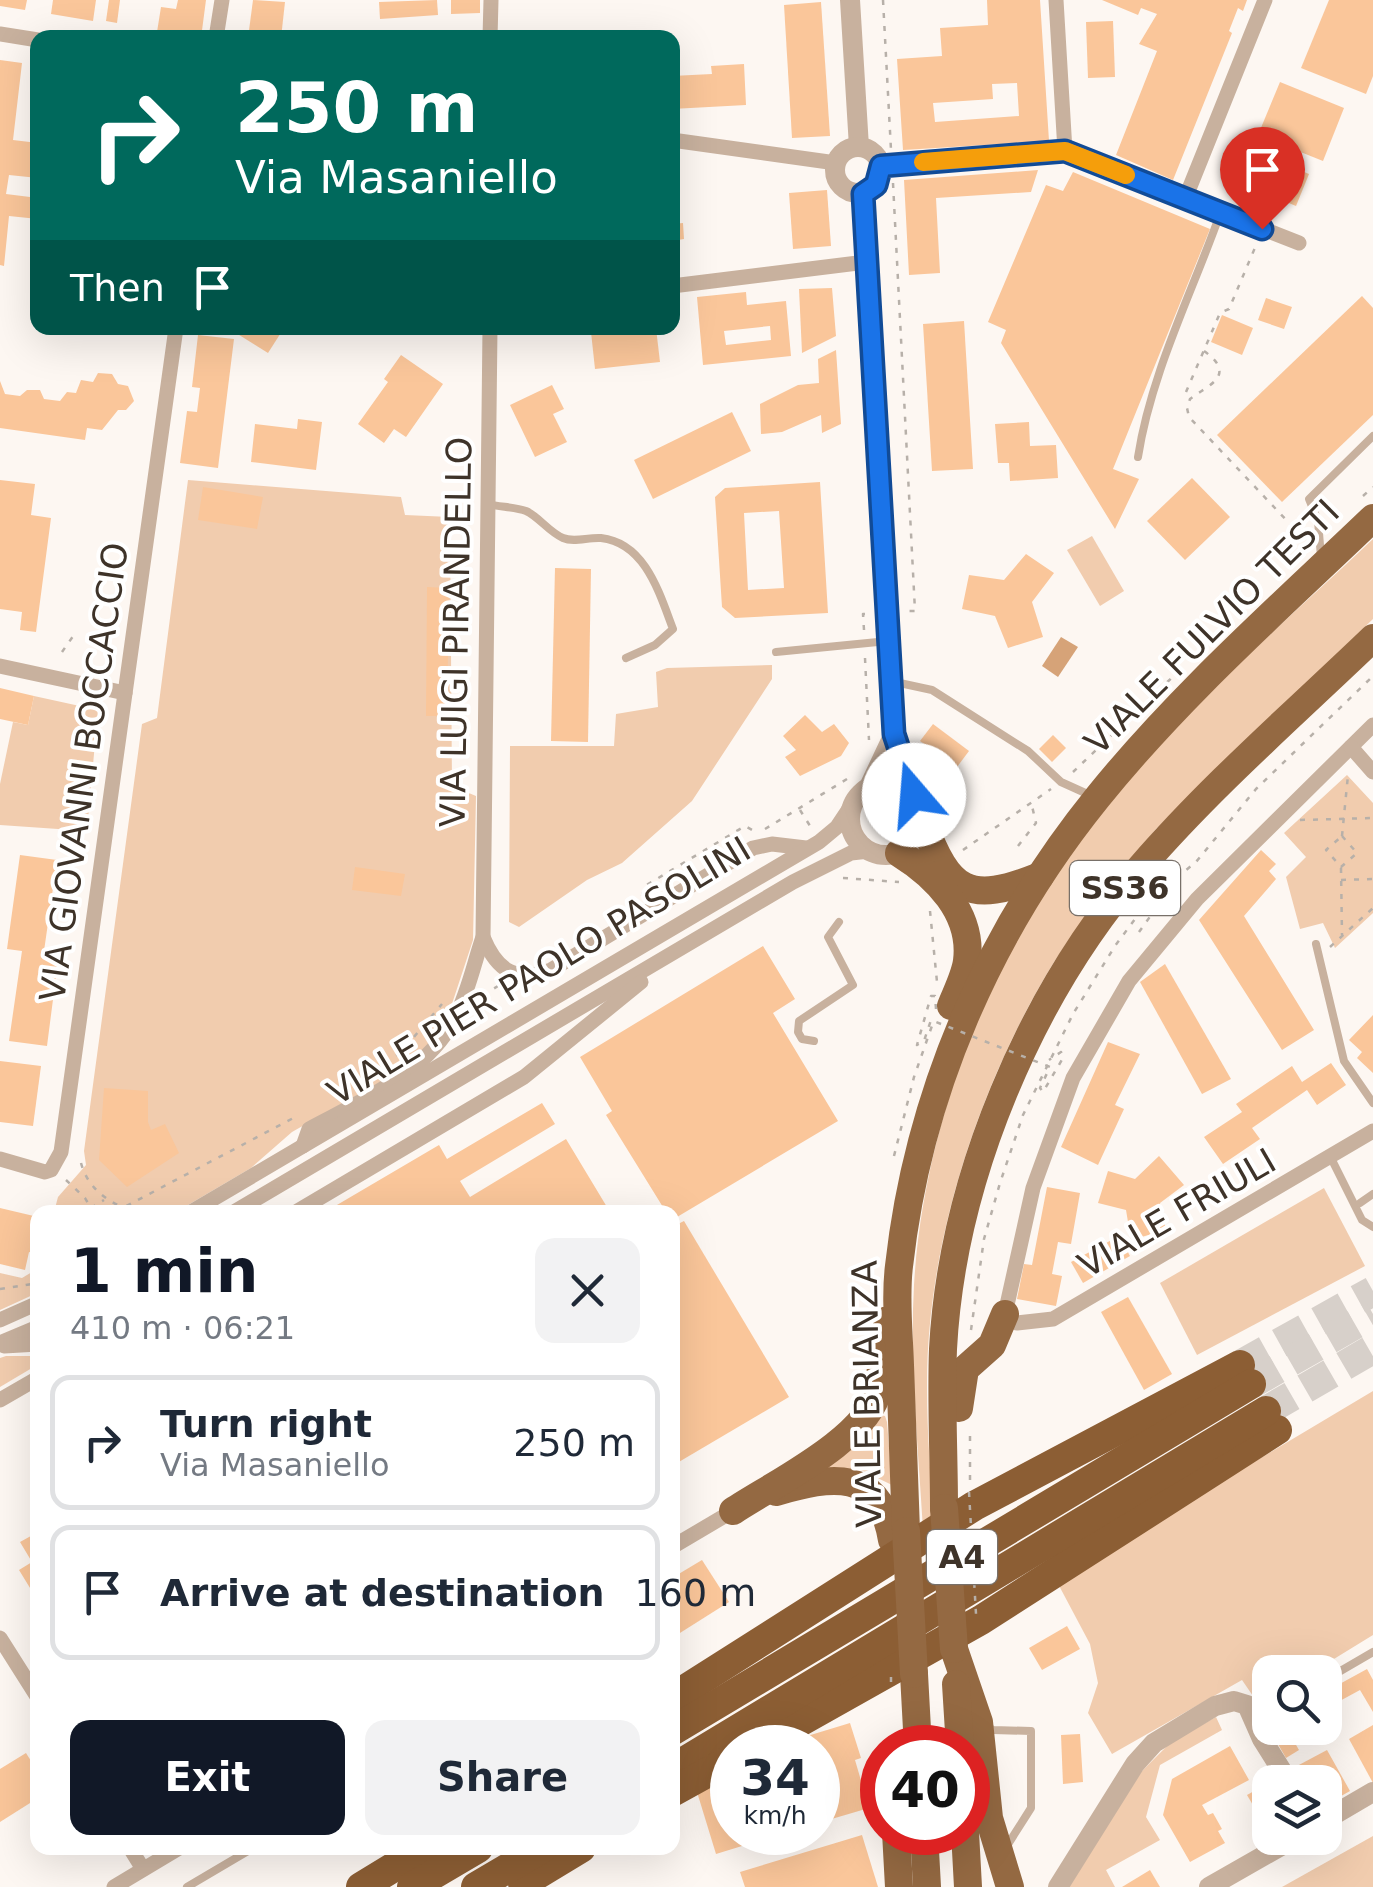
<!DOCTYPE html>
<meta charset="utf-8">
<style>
body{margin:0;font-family:"DejaVu Sans",sans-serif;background:#f2f2f3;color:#1f2937;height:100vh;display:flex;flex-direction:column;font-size:38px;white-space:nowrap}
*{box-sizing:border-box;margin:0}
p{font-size:32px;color:#747a83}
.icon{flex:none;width:55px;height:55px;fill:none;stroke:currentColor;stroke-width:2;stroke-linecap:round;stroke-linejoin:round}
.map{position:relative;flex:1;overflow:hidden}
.sheet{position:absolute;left:30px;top:1205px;width:650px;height:650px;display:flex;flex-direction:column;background:#fff;border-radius:20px;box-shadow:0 10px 40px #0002}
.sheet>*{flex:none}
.top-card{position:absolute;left:30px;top:30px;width:650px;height:305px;border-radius:20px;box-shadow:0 10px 40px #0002;background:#00695c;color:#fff;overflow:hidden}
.fabs{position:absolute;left:1252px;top:1655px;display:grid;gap:20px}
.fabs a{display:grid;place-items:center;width:90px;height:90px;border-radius:20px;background:#fff;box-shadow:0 10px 40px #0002;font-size:50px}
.speed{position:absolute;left:710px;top:1725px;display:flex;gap:20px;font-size:50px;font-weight:700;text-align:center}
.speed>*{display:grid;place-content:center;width:130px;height:130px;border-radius:50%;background:#fff;box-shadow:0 10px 40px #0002;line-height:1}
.speed small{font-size:25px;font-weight:400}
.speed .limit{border:15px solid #d22;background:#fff;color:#111}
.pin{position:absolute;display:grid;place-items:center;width:85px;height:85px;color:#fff;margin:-102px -42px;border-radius:50% 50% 50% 0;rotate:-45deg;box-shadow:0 0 10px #0007}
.pin .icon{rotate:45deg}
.me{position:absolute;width:110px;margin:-55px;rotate:342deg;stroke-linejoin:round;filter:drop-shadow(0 0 8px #0008)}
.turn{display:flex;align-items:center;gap:35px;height:210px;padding:0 40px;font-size:45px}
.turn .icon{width:130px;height:130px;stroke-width:2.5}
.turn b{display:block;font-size:70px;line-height:85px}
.then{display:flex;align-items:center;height:95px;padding:0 40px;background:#0003;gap:20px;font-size:38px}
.round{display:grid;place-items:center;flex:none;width:105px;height:105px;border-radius:20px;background:#f2f2f3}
.headline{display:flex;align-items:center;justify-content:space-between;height:170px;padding:0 40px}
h1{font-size:60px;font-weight:700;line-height:75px;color:#111827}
.button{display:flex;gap:20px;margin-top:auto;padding:20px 40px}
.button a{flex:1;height:115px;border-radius:20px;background:#111827;color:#fff;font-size:40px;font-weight:700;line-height:115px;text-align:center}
.button a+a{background:#f2f2f3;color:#1f2937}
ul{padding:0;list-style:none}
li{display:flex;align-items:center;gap:30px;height:135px;margin:0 20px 15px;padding:0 20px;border:5px solid #e0e1e3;border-radius:20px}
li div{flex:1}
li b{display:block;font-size:38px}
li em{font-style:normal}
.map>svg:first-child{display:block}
</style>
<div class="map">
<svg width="1373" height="1887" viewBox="0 0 1373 1887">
<rect width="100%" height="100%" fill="#fdf7f2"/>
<g fill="#f1ccae">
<polygon points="188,480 401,497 405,515 450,517 452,786 476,796 473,940 447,1019 422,1053 389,1077 292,1132 251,1168 176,1212 54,1212 58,1197 86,1165 84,1151 142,724 157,718"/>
<polygon points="1092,536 1124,591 1100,606 1067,550"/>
<path d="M 1373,539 L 1373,619 L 1156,829 C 1120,872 1084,915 1054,962 C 979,1084 926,1244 927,1388 C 927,1441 932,1494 936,1547 L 924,1550 C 920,1462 909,1372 914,1285 C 924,1117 997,935 1104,806 C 1184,708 1282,625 1373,539 Z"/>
<polygon points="772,665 772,679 692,801 622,863 587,880 519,927 509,922 510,746 614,746 616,714 658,707 656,672 667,668"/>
<polygon points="34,696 98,710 87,831 0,825 0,784 13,722 28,725"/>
<polygon points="1347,775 1373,803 1373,913 1335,948 1323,923 1300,929 1286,877 1306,857 1284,833"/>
<polygon points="1324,1188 1365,1266 1197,1355 1160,1283"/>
<polygon points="37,1269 37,1293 0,1310 0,1273 22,1278"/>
<polygon points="6,1356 37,1356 37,1365 0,1387 0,1358"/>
<polygon points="1373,1391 1373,1635 1316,1670 1308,1668 1298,1672 1270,1672 1270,1687 1253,1696 1242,1680 1112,1754 1088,1713 1098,1683 1090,1644 1056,1580"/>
<polygon points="879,1415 885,1416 887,1422 892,1485 859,1469 814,1471"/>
<polygon points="1216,1717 1222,1730 1160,1765 1146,1817 1160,1840 1106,1870 1115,1887 1069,1887 1141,1772 1171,1742"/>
<polygon points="1373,1836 1373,1887 1282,1887"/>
</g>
<polygon fill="#d6a378" points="1061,637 1078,647 1058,677 1042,666"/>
<g fill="#fac69a" fill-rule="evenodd">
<polygon points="0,0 27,0 25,10 0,6"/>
<polygon points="53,0 96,0 93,21 51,14"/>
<polygon points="109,0 120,0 117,23 106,21"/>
<polygon points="178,0 206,0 201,38 157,32 161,7 176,9"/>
<polygon points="253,0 285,2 281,38 248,38"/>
<polygon points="437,0 438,15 380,19 379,2"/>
<polygon points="451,0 480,0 480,13 451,14"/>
<path d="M 987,0 L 1040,0 L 1049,141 L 903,150 L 897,59 L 942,56 L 940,28 L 988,25 ZM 1017,83 L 1019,116 L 935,122 L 933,103 L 993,99 L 992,84 Z"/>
<polygon points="1102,0 1247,0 1243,11 1238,8 1229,31 1232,33 1173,180 1116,155 1157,51 1139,44 1157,14 1141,8 1138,15"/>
<polygon points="1329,0 1373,0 1373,76 1366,94 1301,68"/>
<polygon points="821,2 830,136 792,138 784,5"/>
<polygon points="1113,21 1115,77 1088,78 1086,22"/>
<polygon points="607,31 607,38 545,38 545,34"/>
<polygon points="0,60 22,63 13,140 38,143 38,178 9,175 6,194 38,198 38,219 9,216 4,266 0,265"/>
<polygon points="744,64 746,105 672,109 672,76 712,74 711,66"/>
<polygon points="1280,82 1344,108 1323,161 1258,135"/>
<polygon points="1241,146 1309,174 1296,206 1228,178"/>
<polygon points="1038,170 1031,192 936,198 940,273 909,275 904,180"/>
<polygon points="1073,172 1210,229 1113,469 1139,479 1115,529 1001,343 1006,330 988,322 1046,185 1063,191"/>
<polygon points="827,190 831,246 793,249 789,193"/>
<polygon points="683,223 684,239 672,241 672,224"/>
<polygon points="832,288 836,336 802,353 799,289"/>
<path d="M 746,292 L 747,305 L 786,301 L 791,356 L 703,365 L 697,297 ZM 770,326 L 771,340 L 726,345 L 724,331 Z"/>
<polygon points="1362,296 1373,308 1373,415 1282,502 1217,435"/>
<polygon points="1266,298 1292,307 1284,329 1258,320"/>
<polygon points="1222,315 1253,328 1242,355 1211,342"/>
<polygon points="964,321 973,469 932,471 923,324"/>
<polygon points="228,328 284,328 268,353"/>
<polygon points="632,328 656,328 660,362 595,369 591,332"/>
<polygon points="198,335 234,339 218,468 180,463 187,411 197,412 200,388 192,387"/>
<polygon points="836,350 841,424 822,433 821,415 782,432 761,434 760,404 798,385 819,383 818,359"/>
<polygon points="401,355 443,384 406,437 394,429 384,443 358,424 388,382 384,379"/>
<polygon points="98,373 112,374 118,384 128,386 134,401 126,410 118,410 102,430 87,428 85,440 0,428 0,381 5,394 20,396 27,390 40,390 44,399 60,401 67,392 76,393 81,380 93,382"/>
<polygon points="552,385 564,409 553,414 567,442 535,457 510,405"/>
<polygon points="732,412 751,451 653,499 634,460"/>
<polygon points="298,419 322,422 316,470 251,462 255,424 297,429"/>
<polygon points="1029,422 1030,446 1056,445 1058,478 1010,481 1009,463 998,463 995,424"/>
<polygon points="1192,478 1230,517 1185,560 1147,521"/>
<polygon points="0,480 35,484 31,515 51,518 36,632 20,630 22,612 0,609"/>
<path d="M 820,482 L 828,613 L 735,618 L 722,607 L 715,497 L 725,488 ZM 779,511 L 784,588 L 748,590 L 744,513 Z"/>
<polygon points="203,487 263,497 257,529 198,520"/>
<polygon points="1026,554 1054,573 1032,602 1043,637 1008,648 995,616 962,609 969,575 1004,580"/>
<polygon points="555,568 591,569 588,742 551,741"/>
<polygon points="427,587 449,588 447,716 426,716"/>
<polygon points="0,688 34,696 28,725 0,719"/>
<polygon points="805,715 822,732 834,724 849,743 841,756 800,776 785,757 796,750 783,736"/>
<polygon points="933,724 969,751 957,767 920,741"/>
<polygon points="1053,735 1066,748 1052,762 1039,749"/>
<polygon points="1261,850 1276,864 1269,871 1276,879 1244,916 1314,1030 1282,1050 1199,920"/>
<polygon points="20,855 57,860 44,951 59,953 47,1046 9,1041 22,951 7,949"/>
<polygon points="355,867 405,874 401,896 352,890"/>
<polygon points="763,946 795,999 773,1013 838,1121 672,1220 672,1212 666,1212 606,1115 612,1111 580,1057"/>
<polygon points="1165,964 1231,1079 1202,1094 1140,982"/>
<polygon points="1373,1015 1373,1073 1357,1058 1362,1052 1349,1040"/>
<polygon points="1108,1042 1140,1054 1115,1105 1124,1109 1098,1165 1061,1147"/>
<polygon points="0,1061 41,1066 33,1126 0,1122"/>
<polygon points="1331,1063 1346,1085 1317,1105 1307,1090 1252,1128 1260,1139 1223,1164 1204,1137 1242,1112 1236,1104 1292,1066 1302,1082"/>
<polygon points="104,1088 148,1091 148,1122 151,1130 165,1124 179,1153 127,1187 99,1160"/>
<polygon points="542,1103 555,1124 460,1181 470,1197 566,1139 610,1212 569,1212 565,1205 552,1212 325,1212 439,1145 447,1159"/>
<polygon points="1159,1156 1184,1185 1160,1203 1166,1230 1131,1240 1126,1210 1098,1203 1108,1171 1135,1179"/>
<polygon points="1047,1187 1080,1193 1071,1244 1058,1242 1052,1274 1062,1276 1056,1306 1017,1299 1024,1264 1032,1265"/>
<polygon points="0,1208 38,1217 33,1253 29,1252 25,1270 0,1264"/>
<polygon points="684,1221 789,1397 672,1466 672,1227"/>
<polygon points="1119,1236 1130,1256 1083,1283 1071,1262"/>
<polygon points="1128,1297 1172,1374 1144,1390 1101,1312"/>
<polygon points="38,1532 38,1601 19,1570 32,1562 20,1542"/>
<polygon points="702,1560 729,1602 672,1638 672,1578"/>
<polygon points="1067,1626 1080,1649 1042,1670 1029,1648"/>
<polygon points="1367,1669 1373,1680 1373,1712 1360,1690 1325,1709 1325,1692"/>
<polygon points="850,1723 861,1758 855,1760 869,1808 818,1823 818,1748 807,1748 804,1737"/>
<polygon points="1373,1725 1373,1783 1349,1739"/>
<polygon points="1272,1728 1293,1728 1288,1731 1299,1750 1286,1758 1271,1732"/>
<polygon points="1080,1734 1083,1782 1063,1784 1061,1735"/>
<polygon points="1230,1746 1249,1780 1202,1805 1208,1815 1213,1813 1222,1829 1218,1831 1225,1843 1190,1862 1163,1815 1172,1779"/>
<polygon points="1327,1750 1350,1791 1325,1805 1325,1782 1306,1782 1297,1766"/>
<polygon points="26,1753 38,1772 38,1798 0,1822 0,1769"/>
<polygon points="732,1781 732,1832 784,1833 716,1854 697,1792"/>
<polygon points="1270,1782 1270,1834 1247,1795"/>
<polygon points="862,1835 878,1887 745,1887 740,1872"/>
<polygon points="1150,1870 1160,1887 1122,1887"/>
</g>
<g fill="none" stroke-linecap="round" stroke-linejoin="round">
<g stroke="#d7d0ca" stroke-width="30" stroke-dasharray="30 15" stroke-linecap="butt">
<polyline points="1240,1365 1373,1291"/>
<polyline points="1251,1384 1373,1314"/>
<polyline points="1266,1411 1373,1349"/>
</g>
<g stroke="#b7b0a9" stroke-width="2.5" stroke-dasharray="5 8" stroke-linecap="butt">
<polyline points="883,0 891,150"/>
<polyline points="893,183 915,611 907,611"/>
<path d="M 1204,351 C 1239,376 1206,386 1190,399 L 1187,408 L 1189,417 L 1307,542"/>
<polyline points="1186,392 1220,313 1229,309 1257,243"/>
<polyline points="1363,496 1373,487"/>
<polyline points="864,630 863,614 869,614"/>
<polyline points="62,652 76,632"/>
<polyline points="865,658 869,740"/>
<polyline points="1073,772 1183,667"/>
<polyline points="800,810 812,829"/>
<polyline points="1300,820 1373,818"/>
<polyline points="765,829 852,776"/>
<polygon points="1342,836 1357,853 1341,867 1326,850"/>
<polyline points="1342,836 1348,775"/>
<polyline points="1018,846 1036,823 1032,806"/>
<polyline points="963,850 1051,789"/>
<polyline points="1341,868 1342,935"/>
<polyline points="843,878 899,882"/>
<polyline points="1341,880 1373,879"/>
<polyline points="642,896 645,886 745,826 754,831"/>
<polyline points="930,911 937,982"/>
<polyline points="1139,932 1154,911 1150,901"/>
<polyline points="1330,947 1373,908"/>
<polyline points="483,995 498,986"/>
<polyline points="376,1072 402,1051 442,1004"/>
<polyline points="894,1156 914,1077 934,1020"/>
<path d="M 81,1163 C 87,1185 102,1198 122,1207"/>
<polyline points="66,1180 85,1198 93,1212"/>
<polyline points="91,1208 104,1200"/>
<polyline points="115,1212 299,1115"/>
<polyline points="0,1289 38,1283"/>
<polyline points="971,1330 984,1239 1000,1183 1023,1115 1073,1014 1115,946 1149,900 1196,862 1256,789 1373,676"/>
<polyline points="876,1442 879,1469"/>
<polyline points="970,1480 970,1428"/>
</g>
<g stroke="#c8b19e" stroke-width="8">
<path d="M 1138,457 C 1151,373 1192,293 1220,214"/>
<path d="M 488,504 C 499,507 515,507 526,511 C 538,516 549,532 563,538 C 574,543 588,537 601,538 C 645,543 659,592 673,629 L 655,645 L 626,658"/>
<polyline points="1321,557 1318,521 1309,499 1373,436"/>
<polyline points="776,652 888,641"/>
<polyline points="895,682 932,690 1028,751 1061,782 1092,796"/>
<polyline points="1316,944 1344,1061 1373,1103"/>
<polyline points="814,1041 802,1039 798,1032 799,1021 853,985 828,937 839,922"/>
<polyline points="1331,1158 1362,1220 1373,1227"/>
<polyline points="1360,1203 1373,1194"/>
<polyline points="1325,1680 1373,1652"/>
<polyline points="1255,1721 1270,1713"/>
<polyline points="986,1726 993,1730 1031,1731 1031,1808 1005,1849"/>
<polyline points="187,1887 253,1848"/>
</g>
<g stroke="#c8b19e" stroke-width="15">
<polyline points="1056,0 1065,151"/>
<polyline points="0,34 38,40"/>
<polyline points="216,38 222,0"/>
<polyline points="490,38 491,0"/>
<polyline points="672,140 836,163"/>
<polyline points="881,166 1065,151 1299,243"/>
<polyline points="1185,199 1265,0"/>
<polyline points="672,286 866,262"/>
<polyline points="0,666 125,693"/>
<polyline points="1373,725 1197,899 1129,981 1073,1078 1033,1188 1005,1314 1017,1323 1053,1319 1373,1131"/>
<polyline points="1351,747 1373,772"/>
<path d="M 483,937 C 497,971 516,983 551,970 L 753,848 L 772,844 L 806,848"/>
<path d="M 303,1146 L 309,1129 C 361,1101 427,1073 455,1018 C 468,993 474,963 483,937 L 490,328"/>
<polyline points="0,1159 45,1172 51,1170 61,1152 176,328"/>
<polyline points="191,1212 819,842 837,827 853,803"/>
<polyline points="234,1212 793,882 851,853 869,851"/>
<polyline points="296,1212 524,1077 641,982"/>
<polyline points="0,1320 38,1303"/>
<polyline points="0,1343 38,1327"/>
<polyline points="4,1346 38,1344"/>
<polyline points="0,1400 38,1378"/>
<polyline points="672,1547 733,1511"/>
<polyline points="0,1638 38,1698"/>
<polyline points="130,1848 143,1869"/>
<polyline points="114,1887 179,1848"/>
</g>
<g stroke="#c8b19e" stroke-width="20">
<polyline points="850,0 859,147"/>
<circle cx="858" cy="170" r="23"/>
<polyline points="863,193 894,734 914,795"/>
<circle cx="886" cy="819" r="36"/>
<polyline points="869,787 894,734"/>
<polyline points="1325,1820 1373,1792"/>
<polyline points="1058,1887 1135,1764 1154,1743 1215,1706 1234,1701 1247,1705 1262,1739 1289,1782"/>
<polyline points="1209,1887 1295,1838"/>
</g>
<g stroke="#946942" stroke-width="28">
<path d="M 923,822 C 949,892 968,905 1040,876"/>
<path d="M 899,853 C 936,876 973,913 967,961 C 965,976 956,993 951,1006"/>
<polyline points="959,1408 965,1369 992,1345 1005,1314"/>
<path d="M 776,1492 C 831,1476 880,1467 892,1540"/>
<path d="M 944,1508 C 944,1456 941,1402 943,1349 C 952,1180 1030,994 1141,867 C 1212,785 1295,713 1373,638"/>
<path d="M 733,1511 C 772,1485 869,1438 878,1390 C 883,1368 881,1343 883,1321"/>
<path d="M 906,1531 C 904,1476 902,1420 900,1365 C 899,1333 895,1298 899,1266 C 918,1095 988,933 1097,798 C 1179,696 1279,608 1373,518"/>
<polyline points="954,1649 979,1722 989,1818 1010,1887"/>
<polyline points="914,1674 918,1748"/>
<polyline points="956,1684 960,1748"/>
<polyline points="896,1832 899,1887"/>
<polyline points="924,1832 927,1887"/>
<polyline points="965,1832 968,1887"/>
</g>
<g stroke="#8c5e34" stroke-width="30">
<polyline points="672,1698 974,1506 1240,1365"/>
<polyline points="672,1731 1251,1384"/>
<polyline points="753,1748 981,1620 1277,1430"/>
<polyline points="672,1769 1266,1411"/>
<polyline points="672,1792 732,1759"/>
<polyline points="523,1883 581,1848"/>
<polyline points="361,1887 425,1848"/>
<polyline points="412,1887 478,1848"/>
<polyline points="476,1887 542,1848"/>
</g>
<g stroke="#b7b0a9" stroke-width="2.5" stroke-dasharray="5 8" stroke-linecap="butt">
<polyline points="936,1009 935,996 931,996 917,1045 924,1041 931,1020 1050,1067 1040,1088 1043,1092 1063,1058 1061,1052 1049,1060"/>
<polyline points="969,1492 976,1614"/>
<polyline points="891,1677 891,1687"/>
</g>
<g stroke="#946942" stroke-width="28">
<polyline points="944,1508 954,1649"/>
<polyline points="906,1531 914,1674"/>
</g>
</g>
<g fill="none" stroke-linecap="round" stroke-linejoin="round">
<defs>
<polyline id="route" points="914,795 894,734 863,194 876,185 881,166 1065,151 1262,229"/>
</defs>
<use href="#route" stroke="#114b97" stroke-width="25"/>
<use href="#route" stroke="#1a73e8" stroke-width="18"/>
<polyline stroke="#f59e0b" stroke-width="18" points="923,162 1065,151 1126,175"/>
</g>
<g text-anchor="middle" stroke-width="8" stroke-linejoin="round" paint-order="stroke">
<g fill="#fff" stroke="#787069" stroke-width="2.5">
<rect x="1070" y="861" width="110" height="54" rx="8"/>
<rect x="927" y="1530" width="70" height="54" rx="8"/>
</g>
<g font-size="32" font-weight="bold" fill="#3e3329">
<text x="1125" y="899">SS36</text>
<text x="962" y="1568">A4</text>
</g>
<g font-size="35" fill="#3e3329" stroke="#fff">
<text transform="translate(1212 627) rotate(-45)" y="12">VIALE FULVIO TESTI</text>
<text transform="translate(456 632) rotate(-89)" y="12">VIA LUIGI PIRANDELLO</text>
<text transform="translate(84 772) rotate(-82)" y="12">VIA GIOVANNI BOCCACCIO</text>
<text transform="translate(539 971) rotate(-31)" y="12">VIALE PIER PAOLO PASOLINI</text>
<text transform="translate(1177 1213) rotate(-30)" y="12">VIALE FRIULI</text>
<text transform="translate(867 1394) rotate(-91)" y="12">VIALE BRIANZA</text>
</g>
</g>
</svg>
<div class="fabs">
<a><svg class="icon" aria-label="search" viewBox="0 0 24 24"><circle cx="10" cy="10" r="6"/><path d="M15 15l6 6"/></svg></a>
<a><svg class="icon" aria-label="layers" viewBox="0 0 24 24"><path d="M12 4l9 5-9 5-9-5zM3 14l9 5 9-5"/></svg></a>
</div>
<div class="speed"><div>34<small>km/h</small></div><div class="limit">40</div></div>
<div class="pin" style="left:1262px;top:229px;background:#d93025"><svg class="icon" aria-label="arrive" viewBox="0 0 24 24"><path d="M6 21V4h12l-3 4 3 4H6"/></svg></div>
<svg class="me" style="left:914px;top:795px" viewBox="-20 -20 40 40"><circle r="19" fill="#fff"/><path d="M0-13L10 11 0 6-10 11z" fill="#1a73e8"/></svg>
<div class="top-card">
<div class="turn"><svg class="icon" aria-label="right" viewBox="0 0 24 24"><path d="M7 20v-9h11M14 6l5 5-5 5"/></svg><div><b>250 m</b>Via Masaniello</div></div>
<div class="then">Then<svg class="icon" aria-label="arrive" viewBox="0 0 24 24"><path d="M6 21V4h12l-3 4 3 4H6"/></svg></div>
</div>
<section class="sheet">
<div class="headline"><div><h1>1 min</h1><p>410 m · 06:21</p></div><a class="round"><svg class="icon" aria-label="close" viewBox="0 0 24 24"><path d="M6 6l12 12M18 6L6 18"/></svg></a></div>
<ul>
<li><svg class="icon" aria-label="right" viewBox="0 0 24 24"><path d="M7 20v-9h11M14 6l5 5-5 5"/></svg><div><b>Turn right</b><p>Via Masaniello</p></div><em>250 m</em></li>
<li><svg class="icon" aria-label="arrive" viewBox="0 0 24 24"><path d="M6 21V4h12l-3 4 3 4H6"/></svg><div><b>Arrive at destination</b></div><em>160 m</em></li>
</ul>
<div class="button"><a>Exit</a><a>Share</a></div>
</section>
</div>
